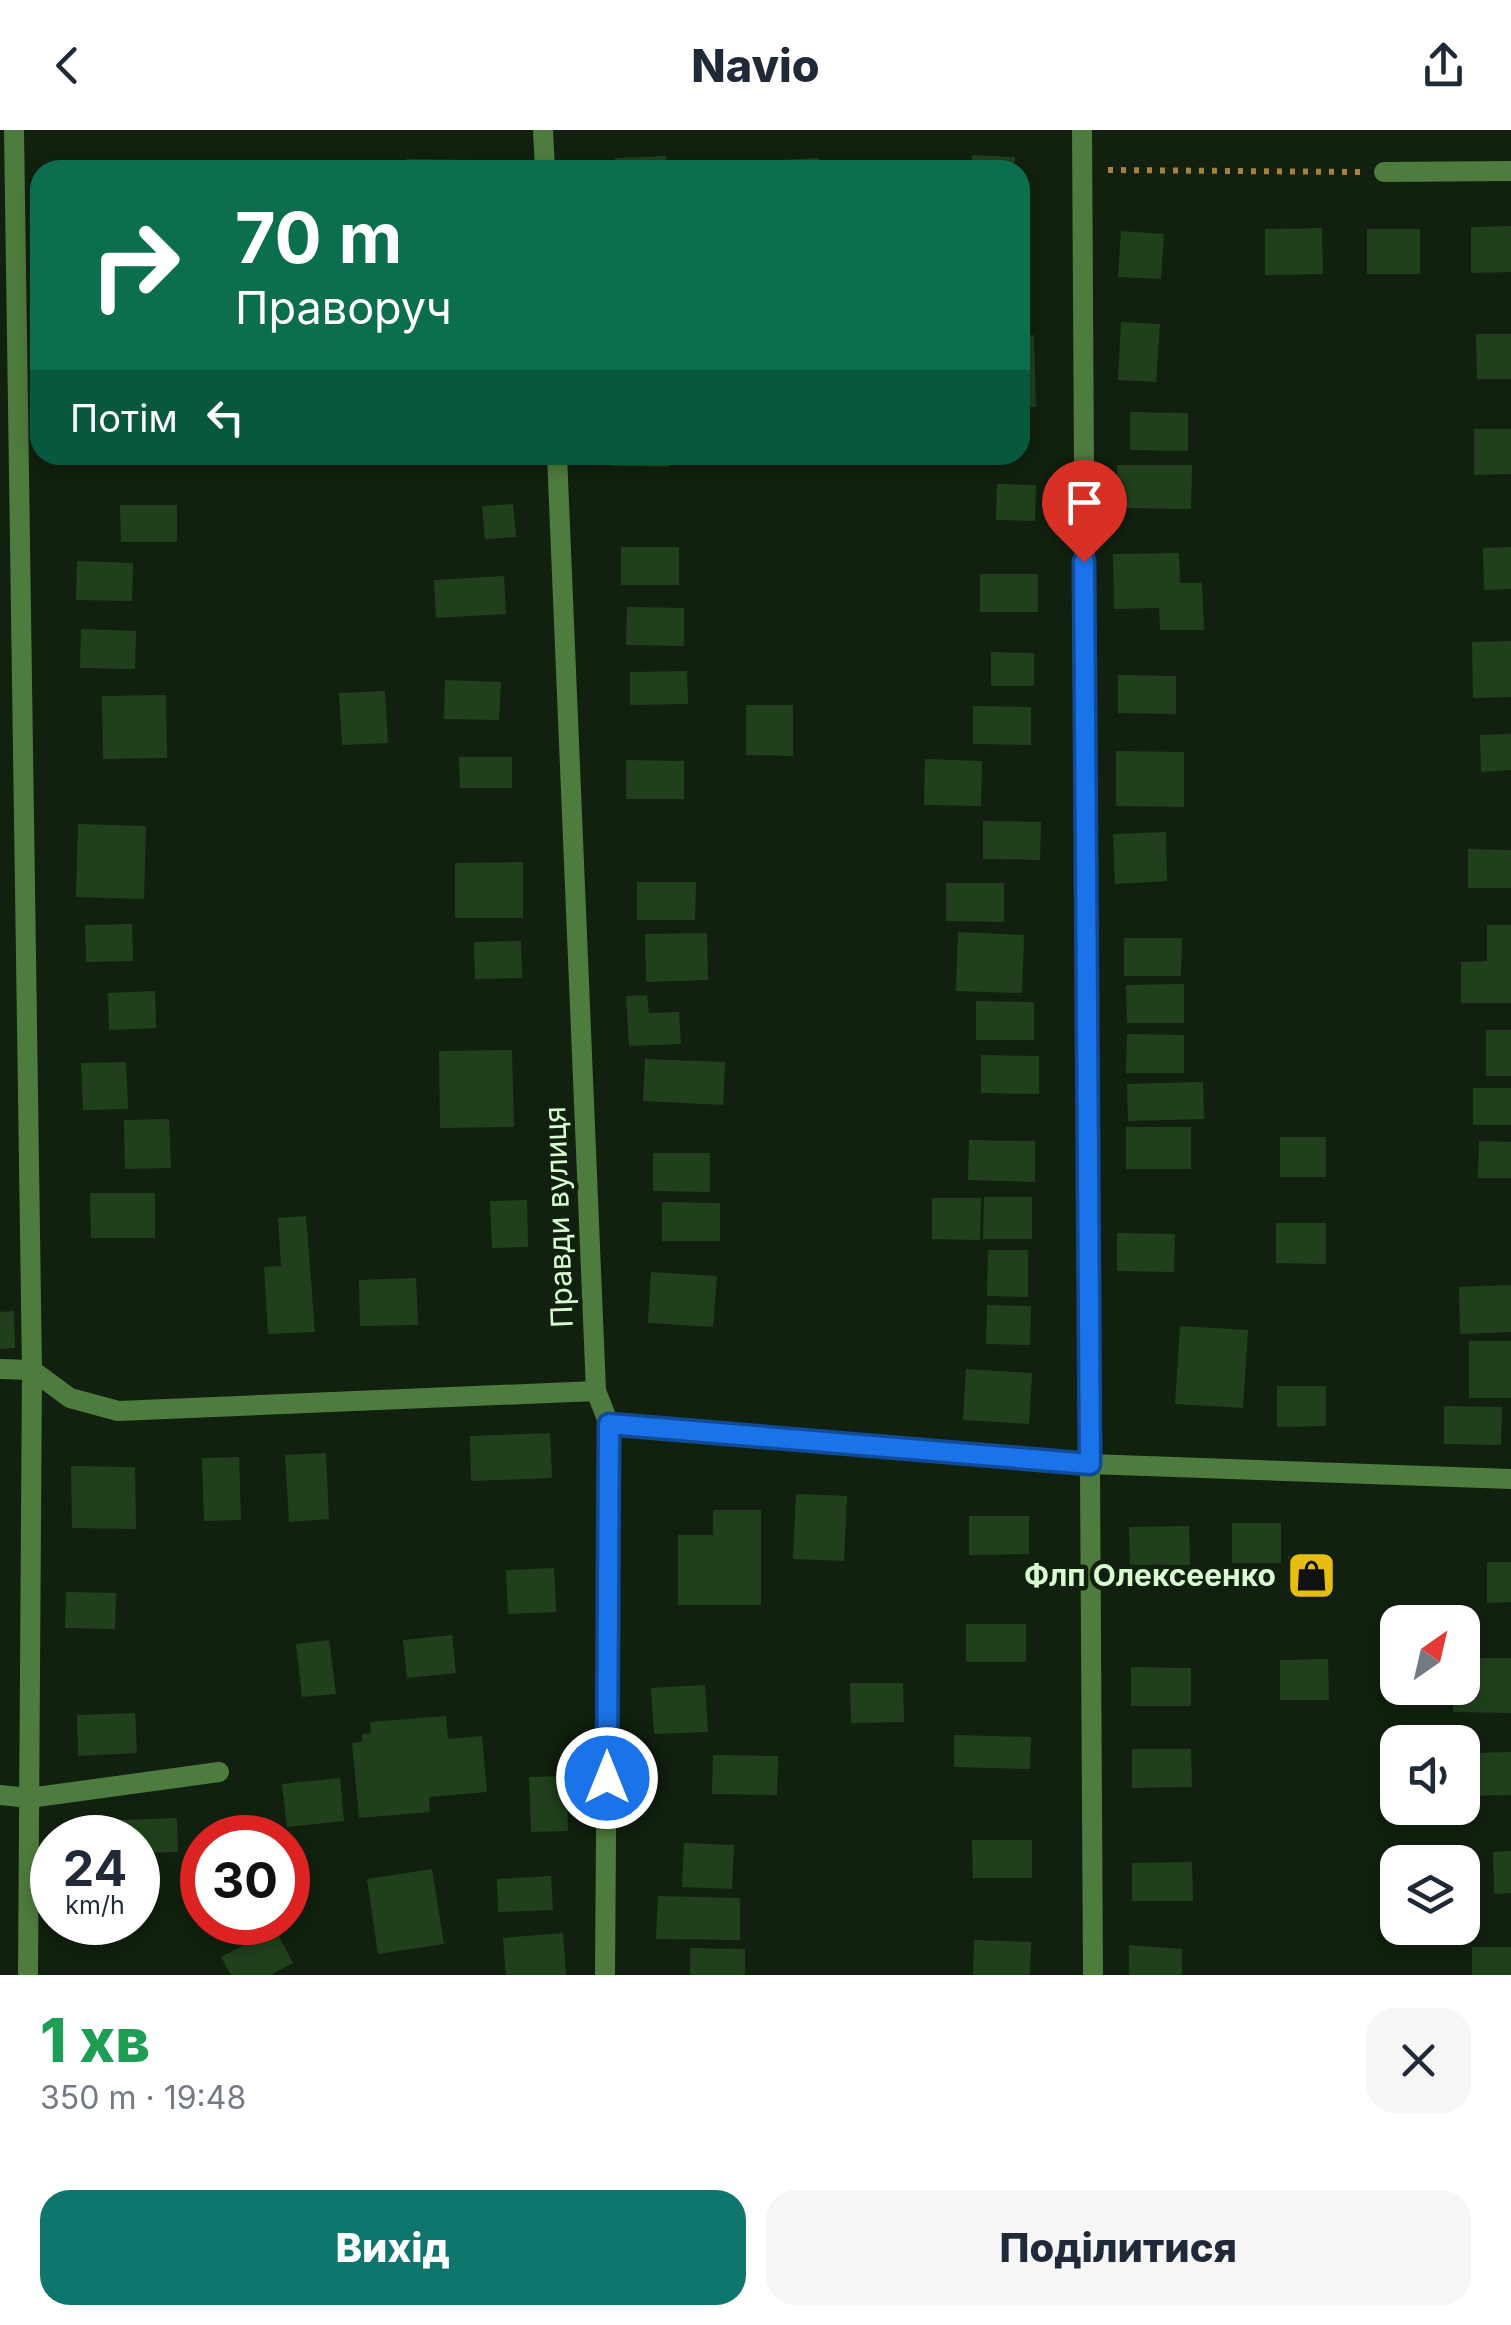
<!DOCTYPE html>
<html lang="uk">
<meta charset="utf-8">
<style>
body{margin:0;font-family:Inter,sans-serif;background:#f6f6f7;color:#1f2937;height:100vh;display:flex;flex-direction:column;font-size:38px;white-space:nowrap}
*{box-sizing:border-box;margin:0}
p{font-size:32px;color:#747a83}
.icon{flex:none;width:55px;height:55px;fill:none;stroke:currentColor;stroke-width:2;stroke-linecap:round;stroke-linejoin:round}
.map{position:relative;height:1845px;overflow:hidden}
.panel{display:flex;flex-direction:column;background:#fff;flex:1}
.panel>*{flex:none}
.banner{position:absolute;left:30px;top:30px;width:1000px;height:305px;border-radius:30px;box-shadow:0 5px 15px #0003;background:#0b6e4f;color:#fff;overflow:hidden}
.needle{width:65px;rotate:34deg}
.buttons{position:absolute;left:1380px;top:1475px;display:grid;gap:20px}
.buttons a{display:grid;place-items:center;width:100px;height:100px;border-radius:20px;background:#fff;box-shadow:0 5px 15px #0003;font-size:50px}
.speed{position:absolute;left:30px;top:1685px;display:flex;gap:20px;font-size:50px;font-weight:700;text-align:center}
.speed>*{display:grid;place-content:center;width:130px;height:130px;border-radius:50%;background:#fff;box-shadow:0 5px 15px #0003;line-height:1}
.speed small{font-size:25px;font-weight:400}
.speed .limit{border:15px solid #d22;background:#fff;color:#111}
.pin{position:absolute;display:grid;place-items:center;width:85px;height:85px;color:#fff;margin:-102px -42px;border-radius:50% 50% 50% 0;rotate:-45deg;box-shadow:0 0 10px #0007}
.pin .icon{rotate:45deg}
.me{position:absolute;width:110px;margin:-55px;rotate:0deg;stroke-linejoin:round;filter:drop-shadow(0 0 8px #0008)}
.turn{display:flex;align-items:center;gap:35px;height:210px;padding:0 40px;font-size:45px}
.turn .icon{width:130px;height:130px;stroke-width:2.5}
.turn b{display:block;font-size:70px;line-height:85px}
.then{display:flex;align-items:center;height:95px;padding:0 40px;background:#0003;gap:20px;font-size:38px}
.round{display:grid;place-items:center;flex:none;width:105px;height:105px;border-radius:30px;background:#f6f6f7}
.overview{display:flex;align-items:center;justify-content:space-between;height:170px;padding:0 40px}
h1{font-size:60px;font-weight:800;line-height:75px;color:#1e9e55}
.primary-button{display:flex;gap:20px;margin-top:auto;padding:20px 40px}
.primary-button a{flex:1;height:115px;border-radius:30px;background:#0f766e;color:#fff;font-size:40px;font-weight:800;line-height:115px;text-align:center}
.primary-button a+a{background:#f6f6f7;color:#1f2937}
header{display:flex;justify-content:space-between;align-items:center;height:130px;padding:0 40px;background:#fff;font-size:45px;font-weight:800}
.map>svg:first-child{display:block}
</style>
<header><svg class="icon" aria-label="back" viewBox="0 0 24 24"><path d="M15 5l-7 7 7 7"/></svg>Navio<svg class="icon" aria-label="share" viewBox="0 0 24 24"><path d="M12 15V3M7 8l5-5 5 5M5 13v7h14v-7"/></svg></header>
<div class="map">
<svg width="1511" height="1845" viewBox="0 0 1511 1845">
<rect width="100%" height="100%" fill="#11200f"/>
<g fill="#20401c">
<polygon points="972,25 1015,27 1014,40 971,40"/>
<polygon points="666,26 666,40 615,40 615,28"/>
<polygon points="819,28 819,40 780,40 780,30"/>
<polygon points="406,29 480,30 480,40 406,40"/>
<polygon points="1511,96 1511,142 1471,143 1471,97"/>
<polygon points="1322,98 1323,144 1265,145 1265,99"/>
<rect x="1367" y="99" width="53" height="45"/>
<polygon points="1121,101 1164,104 1161,149 1118,147"/>
<polygon points="1121,192 1160,194 1156,252 1118,250"/>
<polygon points="1476,204 1511,204 1511,249 1477,249"/>
<polygon points="1034,205 1036,277 1020,277 1020,206"/>
<polygon points="1130,282 1188,283 1188,321 1130,320"/>
<polygon points="1474,299 1511,299 1511,344 1474,345"/>
<rect x="79" y="325" width="77" height="8"/>
<polygon points="612,325 670,325 669,337 612,336"/>
<polygon points="1117,335 1192,335 1191,379 1117,378"/>
<polygon points="997,354 1036,355 1035,391 996,390"/>
<polygon points="513,374 516,407 485,409 482,376"/>
<polygon points="120,375 177,375 177,412 121,412"/>
<rect x="621" y="417" width="58" height="38"/>
<polygon points="1511,417 1511,459 1484,460 1483,418"/>
<polygon points="1179,423 1180,453 1202,453 1204,500 1160,500 1159,478 1114,479 1113,424"/>
<polygon points="77,431 133,433 132,471 76,470"/>
<rect x="980" y="444" width="58" height="38"/>
<polygon points="504,446 506,484 436,488 434,450"/>
<polygon points="627,477 684,478 684,516 626,515"/>
<polygon points="81,499 136,501 135,539 80,538"/>
<polygon points="1511,511 1511,567 1473,568 1472,512"/>
<polygon points="991,522 1034,523 1034,556 991,556"/>
<polygon points="687,541 688,574 630,575 630,542"/>
<polygon points="1118,545 1176,546 1176,584 1118,583"/>
<polygon points="445,550 501,552 499,590 444,589"/>
<polygon points="385,561 388,613 342,615 339,563"/>
<polygon points="166,565 167,628 103,629 102,566"/>
<polygon points="746,575 793,575 793,626 746,625"/>
<polygon points="973,576 1031,577 1031,615 973,614"/>
<polygon points="1511,604 1511,640 1481,642 1480,605"/>
<polygon points="1116,621 1184,622 1184,677 1116,676"/>
<polygon points="459,627 512,627 512,658 460,658"/>
<polygon points="925,629 982,631 981,676 924,675"/>
<polygon points="626,630 684,631 684,669 626,669"/>
<polygon points="983,691 1041,692 1040,730 983,729"/>
<polygon points="78,694 146,696 144,769 76,767"/>
<polygon points="1166,702 1167,751 1115,754 1113,704"/>
<polygon points="1468,719 1511,720 1511,758 1468,758"/>
<polygon points="523,732 523,788 455,788 455,733"/>
<polygon points="637,752 696,752 695,790 637,790"/>
<polygon points="946,753 1004,753 1004,792 946,791"/>
<polygon points="132,794 133,831 86,832 85,795"/>
<polygon points="1487,795 1511,795 1511,873 1461,873 1461,832 1487,831"/>
<polygon points="958,802 1024,805 1022,863 956,861"/>
<polygon points="707,803 708,850 646,852 645,804"/>
<polygon points="1124,808 1182,808 1181,846 1124,846"/>
<polygon points="521,811 522,848 475,849 474,812"/>
<polygon points="1184,854 1184,893 1127,893 1126,855"/>
<polygon points="155,861 156,898 109,900 108,863"/>
<polygon points="647,865 649,883 679,882 681,914 629,916 626,866"/>
<polygon points="976,871 1034,872 1034,910 976,910"/>
<rect x="1486" y="900" width="25" height="46"/>
<polygon points="1127,904 1184,905 1184,943 1126,943"/>
<polygon points="512,920 514,997 440,998 439,921"/>
<polygon points="981,925 1039,926 1039,964 981,963"/>
<polygon points="645,929 725,932 723,975 643,971"/>
<polygon points="126,932 128,979 83,980 81,933"/>
<polygon points="1203,952 1204,989 1128,991 1127,954"/>
<rect x="1473" y="958" width="38" height="37"/>
<polygon points="169,989 171,1038 125,1039 124,990"/>
<rect x="1126" y="997" width="65" height="42"/>
<rect x="1280" y="1007" width="46" height="40"/>
<polygon points="969,1010 1035,1011 1035,1052 968,1050"/>
<polygon points="1479,1011 1511,1012 1511,1048 1478,1048"/>
<polygon points="653,1023 710,1023 710,1062 653,1061"/>
<polygon points="90,1063 155,1063 155,1108 91,1108"/>
<polygon points="984,1067 1032,1067 1032,1109 983,1109"/>
<polygon points="932,1068 981,1068 980,1110 932,1109"/>
<polygon points="527,1070 528,1117 492,1118 490,1071"/>
<polygon points="662,1072 720,1073 720,1111 662,1111"/>
<polygon points="306,1086 315,1202 268,1204 264,1137 281,1136 278,1088"/>
<polygon points="1276,1093 1326,1093 1326,1134 1276,1133"/>
<polygon points="1117,1103 1175,1104 1174,1142 1117,1141"/>
<polygon points="988,1120 1028,1120 1028,1167 987,1166"/>
<polygon points="651,1142 717,1146 713,1197 648,1193"/>
<polygon points="416,1148 418,1195 360,1196 359,1150"/>
<polygon points="1511,1155 1511,1202 1460,1204 1459,1157"/>
<polygon points="987,1175 1031,1176 1030,1215 986,1214"/>
<polygon points="14,1181 15,1218 0,1219 0,1182"/>
<polygon points="1180,1196 1248,1200 1243,1278 1175,1274"/>
<rect x="1469" y="1211" width="42" height="57"/>
<polygon points="966,1239 1032,1243 1029,1294 963,1290"/>
<polygon points="1277,1256 1326,1256 1326,1296 1277,1297"/>
<polygon points="1444,1276 1502,1277 1501,1315 1444,1314"/>
<polygon points="550,1303 552,1348 471,1351 470,1306"/>
<polygon points="326,1323 329,1389 289,1392 285,1325"/>
<polygon points="239,1327 241,1390 204,1391 202,1328"/>
<polygon points="71,1336 135,1337 136,1399 72,1398"/>
<polygon points="796,1364 847,1366 844,1431 793,1429"/>
<polygon points="713,1380 761,1380 761,1475 678,1475 678,1405 713,1405"/>
<polygon points="969,1386 1029,1386 1029,1424 969,1425"/>
<rect x="1232" y="1393" width="49" height="40"/>
<polygon points="1189,1396 1190,1435 1130,1435 1129,1397"/>
<rect x="1288" y="1426" width="40" height="35"/>
<polygon points="1487,1432 1511,1432 1511,1472 1487,1473"/>
<polygon points="554,1438 556,1482 508,1484 506,1440"/>
<polygon points="66,1462 116,1463 115,1499 65,1498"/>
<rect x="966" y="1494" width="60" height="38"/>
<polygon points="452,1505 456,1543 407,1548 403,1510"/>
<polygon points="329,1510 336,1564 302,1567 296,1514"/>
<polygon points="1466,1528 1511,1528 1511,1583 1453,1582 1453,1558 1462,1558"/>
<polygon points="1328,1529 1329,1570 1280,1570 1280,1530"/>
<polygon points="1131,1537 1191,1538 1191,1576 1131,1576"/>
<polygon points="850,1553 903,1553 904,1592 851,1593"/>
<polygon points="705,1555 708,1602 654,1604 651,1558"/>
<polygon points="135,1583 137,1623 78,1626 77,1585"/>
<polygon points="446,1586 448,1609 482,1606 487,1662 429,1667 430,1682 359,1688 352,1613 362,1612 362,1604 371,1603 370,1592"/>
<polygon points="954,1605 1031,1607 1030,1639 954,1637"/>
<polygon points="1132,1619 1191,1619 1192,1657 1132,1658"/>
<polygon points="1511,1622 1511,1665 1474,1666 1473,1623"/>
<polygon points="713,1625 778,1626 777,1665 712,1664"/>
<polygon points="566,1646 568,1701 531,1702 529,1647"/>
<polygon points="340,1648 344,1691 287,1697 282,1654"/>
<polygon points="177,1688 178,1722 138,1723 138,1708 121,1708 121,1690"/>
<polygon points="972,1710 1032,1710 1032,1748 973,1748"/>
<polygon points="684,1713 734,1715 732,1759 682,1757"/>
<polygon points="1511,1721 1511,1763 1494,1764 1493,1722"/>
<polygon points="1192,1732 1193,1771 1132,1771 1132,1733"/>
<polygon points="432,1739 444,1814 378,1824 367,1749"/>
<polygon points="551,1746 553,1780 498,1782 497,1749"/>
<polygon points="658,1766 740,1768 740,1810 656,1809"/>
<polygon points="275,1799 293,1833 271,1845 231,1845 221,1827"/>
<polygon points="563,1803 566,1845 506,1845 503,1808"/>
<polygon points="974,1810 1031,1812 1030,1845 973,1845"/>
<polygon points="1129,1815 1182,1819 1182,1845 1129,1845"/>
<rect x="1472" y="1817" width="39" height="28"/>
<polygon points="690,1818 745,1819 745,1845 690,1845"/>
</g>
<g fill="none" stroke-linecap="round" stroke-linejoin="round">
<polyline stroke="#aa8138" stroke-width="6" stroke-dasharray="5 8" stroke-linecap="butt" points="1108,40 1361,42"/>
<g stroke="#4e7c3e" stroke-width="20">
<polyline points="14,0 32,1240 28,1845"/>
<polyline points="543,0 545,40"/>
<polyline points="1082,0 1093,1845"/>
<polyline points="1384,42 1511,41"/>
<polyline points="557,325 596,1261 609,1294 605,1845"/>
<polyline points="0,1239 32,1240 70,1268 118,1281 596,1261"/>
<polyline points="609,1294 1090,1334 1511,1349"/>
<polyline points="0,1665 29,1668 219,1642"/>
</g>
</g>
<g fill="none" stroke-linecap="round" stroke-linejoin="round">
<defs>
<polyline id="route" points="607,1648 609,1294 1090,1334 1084,432"/>
</defs>
<use href="#route" stroke="#114b97" stroke-width="25"/>
<use href="#route" stroke="#1a73e8" stroke-width="18"/>
</g>
<defs>
<symbol id="shop-square" viewBox="-11 -11 22 22"><rect x="-9" y="-9" width="18" height="18" rx="4" fill="#e7bd12" stroke="#11200f"/><path d="M-5-2.5h2.3a2.7 3.5 0 0 1 5.4 0H5L5.5 6h-11ZM-1.5-2.5h3a1.5 2.3 0 0 0-3 0Z" fill="#111"/></symbol>
</defs>
<g fill-rule="evenodd">
<use href="#shop-square" x="1284" y="1418" width="55" height="55"/>
</g>
<g text-anchor="middle" stroke-width="9" stroke-linejoin="round" paint-order="stroke">
<g font-size="30" fill="#d9fbd2" stroke="#11200f">
<text transform="translate(559 1087) rotate(-92)" y="10">Правди вулиця</text>
</g>
<g font-size="30" font-weight="bold" fill="#d9fbd2" stroke="#11200f" text-anchor="end">
<text x="1276" y="1456">Флп Олексеенко</text>
</g>
</g>
</svg>
<div class="buttons">
<a><svg class="needle" viewBox="-14 -14 28 28"><path d="M0-13l5 13h-10z" fill="#e53935"/><path d="M0 13l5-13h-10z" fill="#747a83"/></svg></a>
<a><svg class="icon" aria-label="sound" viewBox="0 0 24 24"><path d="M4 9h4l5-4v14l-5-4H4zM17 9q2 3 0 6"/></svg></a>
<a><svg class="icon" aria-label="layers" viewBox="0 0 24 24"><path d="M12 4l9 5-9 5-9-5zM3 14l9 5 9-5"/></svg></a>
</div>
<div class="speed"><div>24<small>km/h</small></div><div class="limit">30</div></div>
<div class="pin" style="left:1084px;top:432px;background:#d93025"><svg class="icon" aria-label="arrive" viewBox="0 0 24 24"><path d="M6 21V4h12l-3 4 3 4H6"/></svg></div>
<svg class="me" style="left:607px;top:1648px" viewBox="-20 -20 40 40"><circle r="17" fill="#1a73e8" stroke="#fff" stroke-width="3"/><path d="M0-11L8 9 0 5-8 9z" fill="#fff"/></svg>
<div class="banner">
<div class="turn"><svg class="icon" aria-label="right" viewBox="0 0 24 24"><path d="M7 20v-9h11M14 6l5 5-5 5"/></svg><div><b>70 m</b>Праворуч</div></div>
<div class="then">Потім<svg class="icon" aria-label="left" viewBox="0 0 24 24"><path d="M17 20v-9H6M10 6l-5 5 5 5"/></svg></div>
</div>
</div>
<section class="panel">
<div class="overview"><div><h1>1 хв</h1><p>350 m · 19:48</p></div><a class="round"><svg class="icon" aria-label="close" viewBox="0 0 24 24"><path d="M6 6l12 12M18 6L6 18"/></svg></a></div>
<div class="primary-button"><a>Вихід</a><a>Поділитися</a></div>
</section>
